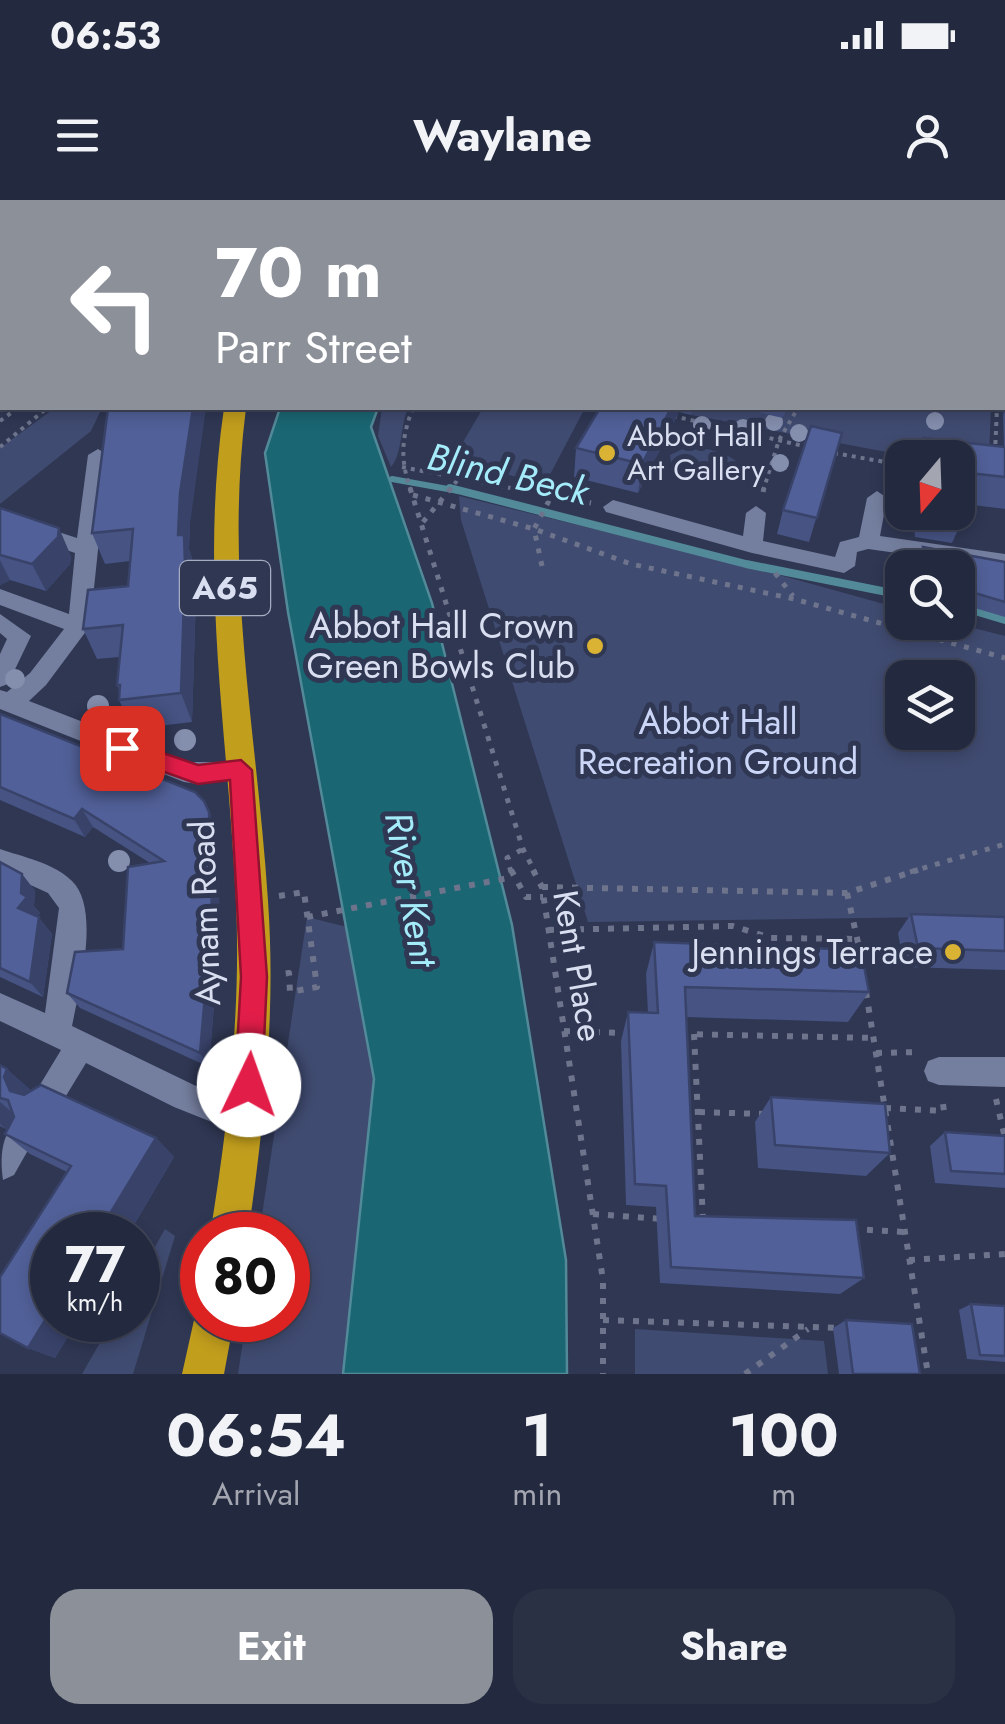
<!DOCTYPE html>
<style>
body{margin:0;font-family:Jost,sans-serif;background:#2b3145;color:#f1f3f6;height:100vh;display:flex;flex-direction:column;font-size:38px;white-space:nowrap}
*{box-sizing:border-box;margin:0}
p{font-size:32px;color:#a3a6b0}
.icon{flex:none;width:55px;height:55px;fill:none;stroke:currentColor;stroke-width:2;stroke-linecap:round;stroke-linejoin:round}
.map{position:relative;height:1174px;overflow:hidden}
.side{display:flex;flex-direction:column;background:#23293e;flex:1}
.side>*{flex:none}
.guide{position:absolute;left:0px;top:0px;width:1005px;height:210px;box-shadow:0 5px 15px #0003,0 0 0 2px #404558;background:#8c9099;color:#fff;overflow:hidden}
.needle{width:65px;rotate:199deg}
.buttons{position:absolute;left:885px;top:240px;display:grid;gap:20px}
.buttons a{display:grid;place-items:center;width:90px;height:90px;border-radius:20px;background:#23293e;box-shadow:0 5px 15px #0003,0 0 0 2px #404558;font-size:50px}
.speed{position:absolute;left:30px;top:1012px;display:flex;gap:20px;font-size:50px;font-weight:700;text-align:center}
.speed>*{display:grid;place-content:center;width:130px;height:130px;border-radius:50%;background:#23293e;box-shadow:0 5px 15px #0003,0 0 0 2px #404558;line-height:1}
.speed small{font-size:25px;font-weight:400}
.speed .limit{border:15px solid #d22;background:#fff;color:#111}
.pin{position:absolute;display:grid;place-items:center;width:85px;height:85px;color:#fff;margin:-42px;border-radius:20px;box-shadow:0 5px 15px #0006}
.me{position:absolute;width:110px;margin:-55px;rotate:3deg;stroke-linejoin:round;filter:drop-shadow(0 0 8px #0008)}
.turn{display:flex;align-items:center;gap:35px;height:210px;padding:0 50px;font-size:45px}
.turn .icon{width:130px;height:130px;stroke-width:2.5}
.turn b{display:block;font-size:70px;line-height:85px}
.eta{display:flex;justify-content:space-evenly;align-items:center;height:170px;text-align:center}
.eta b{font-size:60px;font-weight:700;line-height:70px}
.primary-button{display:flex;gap:20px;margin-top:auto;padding:20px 50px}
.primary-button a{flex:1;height:115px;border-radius:30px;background:#8c9099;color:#fff;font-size:40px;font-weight:700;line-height:115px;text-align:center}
.primary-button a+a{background:#2b3145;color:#f1f3f6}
.status{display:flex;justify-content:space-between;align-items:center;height:70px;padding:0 50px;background:#23293e;direction:ltr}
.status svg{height:28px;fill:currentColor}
header{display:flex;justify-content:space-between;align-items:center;height:130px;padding:0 50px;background:#23293e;font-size:45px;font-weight:700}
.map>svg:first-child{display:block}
</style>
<div class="status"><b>06:53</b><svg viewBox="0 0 49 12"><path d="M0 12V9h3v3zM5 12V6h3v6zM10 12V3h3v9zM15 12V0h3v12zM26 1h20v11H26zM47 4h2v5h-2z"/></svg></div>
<header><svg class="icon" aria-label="menu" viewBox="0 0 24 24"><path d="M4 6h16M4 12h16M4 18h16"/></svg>Waylane<svg class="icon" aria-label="person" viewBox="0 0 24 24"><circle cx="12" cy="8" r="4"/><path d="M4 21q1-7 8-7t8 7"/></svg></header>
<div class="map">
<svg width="1005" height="1174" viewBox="0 0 1005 1174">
<rect width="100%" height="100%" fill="#2f3753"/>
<g fill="#404b71" fill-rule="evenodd">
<polygon points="55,208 102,208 91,231 0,304 0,248"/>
<path d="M 382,208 L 408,208 C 400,226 403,253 391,267 L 378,236 Z"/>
<polygon points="483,208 585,208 545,284 452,261"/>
<polygon points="695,208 739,208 783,218 788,208 991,208 989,256 913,257 691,215"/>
<path d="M 689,246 C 709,249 725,251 741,265 C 739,299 685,277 671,262 L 670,255 Z"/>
<path d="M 459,296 L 765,371 L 902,409 L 902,422 L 954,423 L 1005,436 L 1005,716 L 588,722 L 461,320 ZM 902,478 L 958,478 L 958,532 L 902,532 Z"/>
<polygon points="307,717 347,727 374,879 343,1174 238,1174 246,1120 288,1120 288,1035 259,1035"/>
<polygon points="165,1029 175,1036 133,1174 82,1174 113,1120 138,1120 138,1077"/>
<polygon points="635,1129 824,1141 828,1174 635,1174"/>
</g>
<polygon fill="#1a6673" stroke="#538a99" stroke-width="2.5" points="280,208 378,208 371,227 432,403 512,725 566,1060 567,1174 343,1174 374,879 288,412 265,253"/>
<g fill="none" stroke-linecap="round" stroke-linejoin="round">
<polyline stroke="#538a99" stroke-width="6" points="392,279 459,291"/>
<g stroke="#538a99" stroke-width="8">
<polyline points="450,288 746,364 902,395"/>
<polyline points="958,406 1005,420"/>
</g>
<g stroke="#6d748c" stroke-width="4" stroke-dasharray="4 5" stroke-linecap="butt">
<polyline points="782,2 787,0"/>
<polyline points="673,216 808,247"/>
<polyline points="0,221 18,208"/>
<polyline points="0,247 47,208"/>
<polyline points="834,253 902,265"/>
<polyline points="995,253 997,208"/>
<polyline points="402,267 526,291"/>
<path d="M 411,291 C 400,260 401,238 413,208"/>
<polyline points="449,291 459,278"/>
<polyline points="763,291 779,240 798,208"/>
</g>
<g stroke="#6d748c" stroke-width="5" stroke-dasharray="5 8" stroke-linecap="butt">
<polyline points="410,288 523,649 535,672"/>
<polyline points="513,288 591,303"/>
<polyline points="763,292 764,288"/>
<polyline points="413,295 534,329 631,364 794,399 1005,458"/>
<polyline points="423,322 451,288"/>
<polyline points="542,366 534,329 552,295"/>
<polyline points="775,373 793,396"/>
<polyline points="511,672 507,658 523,649"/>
<polyline points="910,672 1005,644"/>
</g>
<g stroke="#6d748c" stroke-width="6" stroke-dasharray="6 9" stroke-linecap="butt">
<polyline points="511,670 526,697 543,697"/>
<polyline points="533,670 542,687 603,1080 603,1174"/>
<polyline points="542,687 847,693 918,670"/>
<polyline points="847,693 861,756"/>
<polyline points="279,696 304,692 317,787 290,792 289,773 282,774"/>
<polyline points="307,717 513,677"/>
<polyline points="548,730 733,726 771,738 858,739"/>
<polyline points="866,792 928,1174"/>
<polyline points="564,831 626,833"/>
<polyline points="682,834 874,838"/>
<polyline points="694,834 703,1021"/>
<polyline points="876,853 918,852"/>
<polyline points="996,899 1005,938"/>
<polyline points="885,908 944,911 942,897"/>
<polyline points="699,912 764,914"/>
<polyline points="593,1014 662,1019"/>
<polyline points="852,1029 904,1032"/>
<polyline points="909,1060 1005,1054"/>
<polyline points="603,1120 840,1128"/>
<polyline points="745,1174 808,1129"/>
</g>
<g fill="#747e9e" fill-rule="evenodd">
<polygon points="98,249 108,255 90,426 46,485 29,501 186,562 250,562 253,569 250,576 198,584 184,582 0,509 0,490 7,492 30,473 64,429 0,405 0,389 69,414 75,353 0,327 0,313 77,338 88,255"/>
<polygon points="877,291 887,298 880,336 1005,354 1005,368 868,349 857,352 855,366 844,373 752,353 606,312 603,307 613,300 743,336 746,313 756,306 766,313 763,341 835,357 840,342 859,337 867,298"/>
<polygon points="0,414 31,436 8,484 0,487 0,454 7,439 0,433"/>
<path d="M 0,649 C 23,657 54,663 72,681 C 101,709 79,790 72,826 L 194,885 L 258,910 L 262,921 L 258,932 L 247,936 L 174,907 L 86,863 L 58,909 L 47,913 L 36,909 L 32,898 L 61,850 L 0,821 L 0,793 L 45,813 L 59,708 L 48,693 L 0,671 Z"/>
<polygon points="939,857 1005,857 1005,887 939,885 928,881 924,871 928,861"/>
<path d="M 21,921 L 32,925 L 36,936 L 14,975 L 3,980 C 0,960 0,930 21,921 Z"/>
</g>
<g fill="#c29e1d" fill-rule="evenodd">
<polygon points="936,0 954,0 955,2 937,2"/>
<polygon points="1002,177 1005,177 1005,192 1002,191"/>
<path d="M 224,208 L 246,208 C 224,380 257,531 268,701 C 276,813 264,924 248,1035 L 210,1035 C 228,925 241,813 236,701 C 228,531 199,379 224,208 Z"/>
<polygon points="202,1104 202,1120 234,1120 224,1174 182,1174 194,1120"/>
</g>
</g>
<g fill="#848ead">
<circle cx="935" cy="221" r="9"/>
<circle cx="774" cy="222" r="9"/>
<circle cx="702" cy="225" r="9"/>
<circle cx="743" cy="228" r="9"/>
<circle cx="799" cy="233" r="9"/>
<circle cx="780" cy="263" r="9"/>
<circle cx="15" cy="479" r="10"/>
<circle cx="98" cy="506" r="11"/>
<circle cx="185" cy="540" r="11"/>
<circle cx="119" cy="661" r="11"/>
</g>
<g fill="#465383">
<rect x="369" y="0" width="170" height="2"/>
<polygon points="967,0 1005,0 1005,169 1002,167 1002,2 967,2"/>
<polygon points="600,208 695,208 691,215 679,212 638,293 574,277 576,248"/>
<polygon points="739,208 788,208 783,218"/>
<polygon points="1005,211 1005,309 965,304 966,312 952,343 915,337 913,312 958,312 958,258 916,258 924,238 1004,247 1003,214"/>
<polygon points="842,233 809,342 777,334 783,310"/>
<polygon points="0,308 71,356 70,364 46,391 10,380 0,385"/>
<polygon points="190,324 189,349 194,365 196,396 192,522 133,529 119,500 120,492 117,485 119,457 97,459 83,429 128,386 130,361 105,364 92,333"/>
<polygon points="923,347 1005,362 1005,417 958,403 958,368 918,368 918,360"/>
<polygon points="0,514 204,601 217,630 220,731 209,867 80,808 67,793 123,749 150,663 93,627 85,637 0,600"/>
<polygon points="0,662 22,674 35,691 34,706 40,713 37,716 52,734 43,797 0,777"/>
<polygon points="911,714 1005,717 1005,770 904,767 898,733"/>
<polygon points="654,742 869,792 848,822 686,817 695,1016 864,1078 840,1094 660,1083 656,1007 626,1005 621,841 628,812 648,813 646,774"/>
<polygon points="0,865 7,869 31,891 41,885 156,938 174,957 128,1035 52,1035 52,1120 78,1120 55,1158 28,1148 0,1133 0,1077 67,972 30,954 5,934 9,926 6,929 0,926"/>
<polygon points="771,897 890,953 866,976 758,968 755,922"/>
<polygon points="945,932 1005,936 1005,988 935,983 930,946"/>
<polygon points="971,1104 1005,1106 1005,1162 967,1159 959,1110"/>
<polygon points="846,1120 920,1174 839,1174 833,1128"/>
</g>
<g fill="#39436a">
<polygon points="494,0 539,0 539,2 490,2"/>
<polygon points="193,208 206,208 190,324 189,349 194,365 196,396 192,522 181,493 178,335 180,293"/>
<polygon points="671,208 680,208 679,212 638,293 642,264"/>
<polygon points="59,328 71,356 70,364 46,391 32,364"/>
<polygon points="0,360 10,380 0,385"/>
<polygon points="82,609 93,627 85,637 74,619"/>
<polygon points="209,612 217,630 220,731 209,867 200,853"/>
<polygon points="22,674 35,691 34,706 40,713 31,724 18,708"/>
<polygon points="39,717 52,734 43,797 30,782"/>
<polygon points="7,869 32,891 28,899 10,891 4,877"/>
<polygon points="0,902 19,918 6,929 0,924"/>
<polygon points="156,938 174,957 128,1035 97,1035"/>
<polygon points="52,1109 52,1120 78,1120 55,1158 28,1148"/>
</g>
<g fill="#516098" stroke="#39436a" stroke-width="2.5">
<polygon points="404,0 494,0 490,2 396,2 405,0"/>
<polygon points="852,0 904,0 903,2 850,2"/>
<polygon points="978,0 1005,0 1005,128 1002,126 1002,2 977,2"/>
<polygon points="108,208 193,208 180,293 178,335 184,335 185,366 181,493 119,500 120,485 117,485 123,425 83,429 88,390 128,386 133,329 92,333"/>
<polygon points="600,208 671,208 642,264 576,248"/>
<polygon points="811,226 842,233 817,318 783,310"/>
<polygon points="924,238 1005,247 1005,277 960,272 966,312 958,311 958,258 923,258 922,250 926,251"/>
<polygon points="0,308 59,328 58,337 32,364 0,355"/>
<polygon points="923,347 1005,362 1005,402 958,388 958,368 946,368 925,361"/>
<polygon points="0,514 195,592 204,601 209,612 212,714 200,853 67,793 75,752 123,749 128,667 164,661 82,609 74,619 0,587"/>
<polygon points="0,662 22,674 21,693 27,697 18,708 39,717 30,782 0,768"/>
<polygon points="911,714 1005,717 1005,751 918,748"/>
<polygon points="654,742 861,750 869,792 685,787 695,1016 856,1020 864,1078 671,1067 666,986 635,984 628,812 658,813"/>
<polygon points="0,865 7,869 4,877 10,891 24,895 41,885 156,938 97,1035 52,1035 52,1109 28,1148 0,1133 0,1077 71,966 5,934 14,917 8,900 0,898"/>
<polygon points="771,897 885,904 890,953 775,945"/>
<polygon points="945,932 1005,936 1005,974 951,971"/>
<polygon points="971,1104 1005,1106 1005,1156 980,1155"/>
<polygon points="846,1120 912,1124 920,1174 853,1174"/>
</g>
<polygon fill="#e11d48" stroke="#92132f" stroke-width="2.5" points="122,539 198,565 241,560 252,570 267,777 262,885 258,894 249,898 239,894 235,885 241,777 230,580 198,584 114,554 110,548 114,541"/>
<g fill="#dab334" stroke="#2f3753" stroke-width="4">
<circle cx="607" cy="253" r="10"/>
<circle cx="595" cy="446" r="10"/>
<circle cx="953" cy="752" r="10"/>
</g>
<g text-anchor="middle" stroke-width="10" stroke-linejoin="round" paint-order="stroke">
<g font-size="30" fill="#d9dff1" stroke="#2f3753" text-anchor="start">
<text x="627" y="246">Abbot Hall<tspan x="627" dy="34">Art Gallery</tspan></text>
</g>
<rect fill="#2f3753" stroke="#a6adc2" stroke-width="2.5" x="180" y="361" width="90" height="54" rx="8"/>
<g font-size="32" font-weight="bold" fill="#d9dff1">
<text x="225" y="399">A65</text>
</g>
<g font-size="35" fill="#d9dff1" stroke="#2f3753" text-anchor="end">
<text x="575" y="438">Abbot Hall Crown<tspan x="575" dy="40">Green Bowls Club</tspan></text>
<text x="933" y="764">Jennings Terrace</text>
</g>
<g font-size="35" fill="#cad5f7" stroke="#2f3753">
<text x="718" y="534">Abbot Hall<tspan x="718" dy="40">Recreation Ground</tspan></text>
</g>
<g font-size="35" fill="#d9dff1" stroke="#2f3753">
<text transform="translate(205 713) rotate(-92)" y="12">Aynam Road</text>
<text transform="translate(578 766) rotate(80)" y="12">Kent Place</text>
</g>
<g font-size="38" font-style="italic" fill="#a5ecfa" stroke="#2f3753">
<text transform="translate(508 274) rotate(13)" y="13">Blind Beck</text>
<text transform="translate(411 689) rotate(80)" y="13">River Kent</text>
</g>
</g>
</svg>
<div class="buttons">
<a><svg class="needle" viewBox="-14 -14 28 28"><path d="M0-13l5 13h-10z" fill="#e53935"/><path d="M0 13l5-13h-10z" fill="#a3a6b0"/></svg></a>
<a><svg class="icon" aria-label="search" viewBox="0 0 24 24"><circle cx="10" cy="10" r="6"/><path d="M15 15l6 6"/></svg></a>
<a><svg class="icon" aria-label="layers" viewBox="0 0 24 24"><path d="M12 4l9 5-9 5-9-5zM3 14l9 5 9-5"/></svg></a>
</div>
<div class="speed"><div>77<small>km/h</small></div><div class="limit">80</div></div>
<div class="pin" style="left:122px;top:548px;background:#d93025"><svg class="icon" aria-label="arrive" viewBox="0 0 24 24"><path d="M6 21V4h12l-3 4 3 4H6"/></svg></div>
<svg class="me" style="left:249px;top:885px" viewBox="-20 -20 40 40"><circle r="19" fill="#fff"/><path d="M0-13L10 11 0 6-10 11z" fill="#e11d48"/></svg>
<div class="guide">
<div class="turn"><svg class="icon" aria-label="left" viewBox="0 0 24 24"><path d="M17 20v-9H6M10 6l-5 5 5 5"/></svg><div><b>70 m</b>Parr Street</div></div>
</div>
</div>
<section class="side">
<div class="eta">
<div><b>06:54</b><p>Arrival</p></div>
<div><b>1</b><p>min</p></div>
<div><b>100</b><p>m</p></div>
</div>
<div class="primary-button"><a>Exit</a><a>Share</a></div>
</section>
